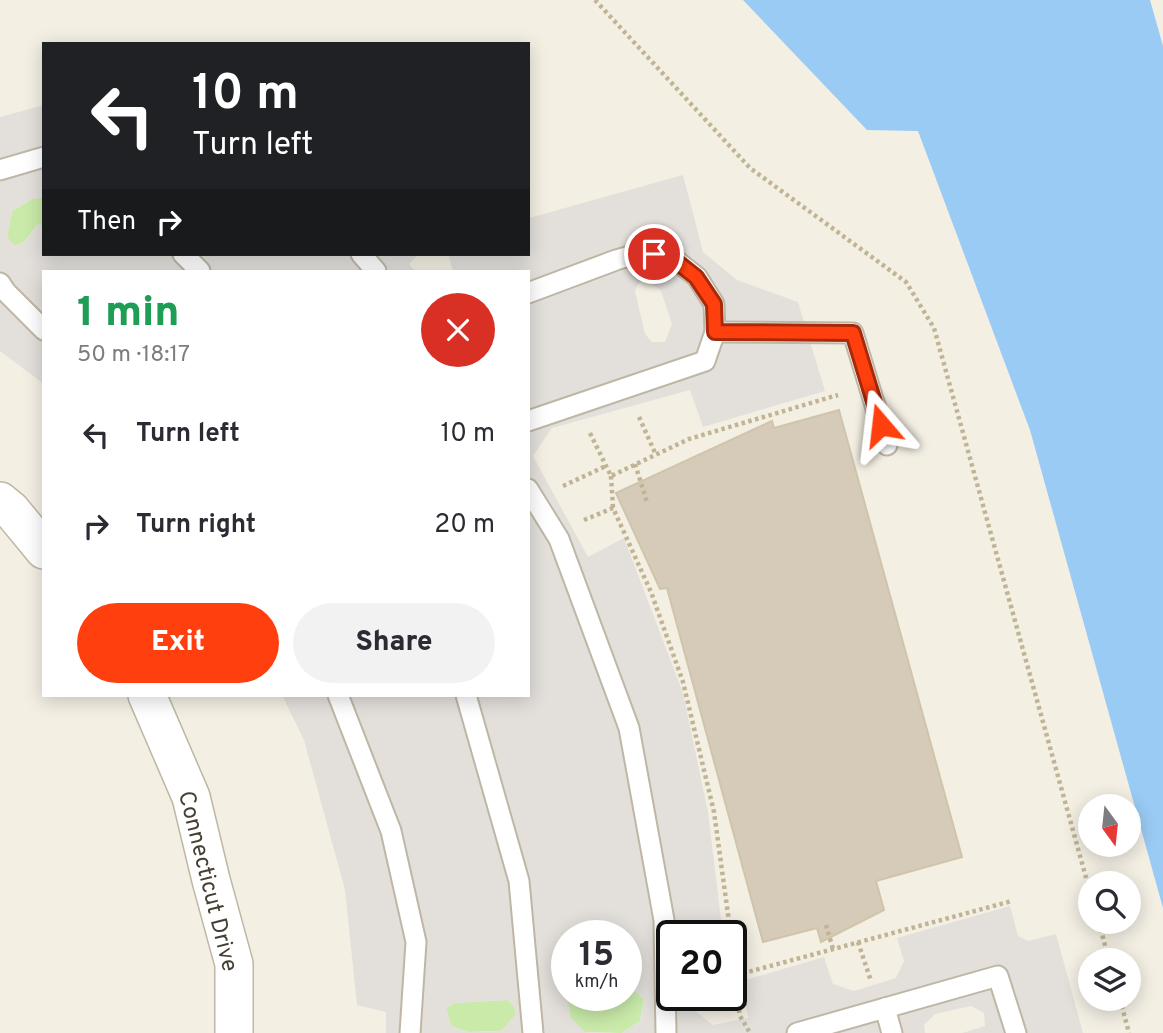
<!DOCTYPE html>
<meta charset="utf-8">
<style>
body{margin:0;font-family:Overpass,sans-serif;background:#f2f2f3;color:#2b2b33;height:100vh;display:flex;flex-direction:column;font-size:26px;white-space:nowrap}
*{box-sizing:border-box;margin:0}
p{font-size:23px;color:#7c7c81}
.icon{flex:none;width:38px;height:38px;fill:none;stroke:currentColor;stroke-width:2;stroke-linecap:round;stroke-linejoin:round}
.map{position:relative;flex:1;overflow:hidden}
.drawer{position:absolute;left:42px;top:270px;width:488px;height:427px;display:flex;flex-direction:column;background:#fff;border-radius:0px;box-shadow:0 4px 18px #0003}
.drawer>*{flex:none}
.banner{position:absolute;left:42px;top:42px;width:488px;height:214px;border-radius:0px;box-shadow:0 4px 18px #0003;background:#202124;color:#fff;overflow:hidden}
.needle{width:46px;rotate:165deg}
.buttons{position:absolute;left:1078px;top:794px;display:grid;gap:14px}
.buttons a{display:grid;place-items:center;width:63px;height:63px;border-radius:50%;background:#fff;box-shadow:0 4px 18px #0003;font-size:35px}
.speed{position:absolute;left:551px;top:920px;display:flex;gap:14px;font-size:35px;font-weight:700;text-align:center}
.speed>*{display:grid;place-content:center;width:91px;height:91px;border-radius:50%;background:#fff;box-shadow:0 4px 18px #0003;line-height:1}
.speed small{font-size:18px;font-weight:400}
.speed .limit{border:4px solid #111;border-radius:10px;background:#fff;color:#111}
.pin{position:absolute;display:grid;place-items:center;width:60px;height:60px;color:#fff;margin:-30px;border:4px solid #fff;border-radius:50%;box-shadow:0 2px 7px #0007}
.me{position:absolute;width:77px;margin:-38px;rotate:343deg;stroke-linejoin:round;filter:drop-shadow(0 0 5px #0008)}
.turn{display:flex;align-items:center;gap:24px;height:147px;padding:0 35px;font-size:32px}
.turn .icon{width:91px;height:91px;stroke-width:2.5}
.turn b{display:block;font-size:49px;line-height:60px}
.then{display:flex;align-items:center;height:66px;padding:0 35px;background:#0003;gap:14px;font-size:26px}
.round{display:grid;place-items:center;flex:none;width:74px;height:74px;border-radius:37px;background:#f2f2f3}
.summary{display:flex;align-items:center;justify-content:space-between;height:119px;padding:0 35px}
h1{font-size:42px;font-weight:800;line-height:52px;color:#1e9e55}
.cta{display:flex;gap:14px;margin-top:auto;padding:14px 35px}
.cta a{flex:1;height:80px;border-radius:42px;background:#ff3f0e;color:#fff;font-size:28px;font-weight:800;line-height:80px;text-align:center}
.cta a+a{background:#f2f2f3;color:#2b2b33}
ul{padding:0;list-style:none}
li{display:flex;align-items:center;gap:21px;height:91px;padding:0 35px}
li div{flex:1}
li b{display:block;font-size:26px}
li em{font-style:normal}
.map>svg:first-child{display:block}
</style>
<div class="map">
<svg width="1163" height="1033" viewBox="0 0 1163 1033">
<rect width="100%" height="100%" fill="#f3efe3"/>
<g fill="#c9eaa9">
<polygon points="44,197 44,227 38,224 24,242 14,246 7,237 12,211 32,199"/>
<polygon points="635,991 644,999 640,1021 622,1033 585,1032 571,1019 567,999 575,996 626,996 627,992"/>
<polygon points="507,1000 514,1006 517,1014 501,1031 468,1032 451,1026 446,1008 454,1003"/>
</g>
<g fill="#e3e0dc" fill-rule="evenodd">
<polygon points="44,105 44,197 32,199 12,211 7,236 14,246 24,242 38,224 44,227 44,254 419,254 409,264 415,271 44,271 44,384 0,351 0,117"/>
<path d="M 683,175 L 703,252 L 737,280 L 798,302 L 825,391 L 703,427 L 690,390 L 552,428 L 533,456 L 588,557 L 624,538 L 683,693 L 708,812 L 723,936 L 672,936 L 672,996 L 689,996 L 688,1005 L 713,1025 L 748,1018 L 742,981 L 824,957 L 833,984 L 854,991 L 896,978 L 904,961 L 897,938 L 1010,906 L 1018,936 L 1028,941 L 1056,934 L 1083,1033 L 962,1033 L 985,1026 L 984,1013 L 971,1006 L 935,1014 L 924,1025 L 925,1033 L 622,1033 L 640,1021 L 644,1000 L 635,991 L 627,992 L 626,936 L 567,936 L 567,996 L 575,996 L 567,999 L 571,1019 L 585,1032 L 611,1033 L 386,1033 L 386,1012 L 357,1005 L 345,890 L 304,740 L 282,695 L 528,695 L 528,380 L 530,376 L 528,370 L 528,271 L 453,271 L 448,254 L 528,254 L 529,218 ZM 646,279 L 661,291 L 672,324 L 665,342 L 652,342 L 645,334 L 635,291 L 638,284 ZM 507,1000 L 514,1006 L 516,1014 L 501,1031 L 469,1032 L 451,1026 L 446,1008 L 455,1003 Z"/>
</g>
<polygon fill="#9acbf4" points="743,0 1150,0 1163,46 1163,908 1030,430 918,131 867,130"/>
<polygon fill="#d5cbb8" stroke="#d0c4ab" stroke-width="2" points="839,410 962,857 876,881 884,910 821,942 817,928 763,942 667,588 660,589 616,493 772,421 774,428"/>
<g fill="none" stroke-linecap="round" stroke-linejoin="round">
<defs>
<g id="service">
<polyline points="0,170 44,157"/>
<polyline points="183,254 200,271"/>
<polyline points="361,254 376,271"/>
<polyline points="0,283 6,292 44,330"/>
<polyline points="528,293 616,260 640,253 669,255 697,277 714,304 715,332 705,361 528,421"/>
<polyline points="715,332 853,333 887,445"/>
<polyline points="528,489 559,539 629,728 664,920 666,1033"/>
<polyline points="338,695 391,831 416,942 410,1033"/>
<polyline points="466,695 519,881 533,1033"/>
<polyline points="885,1008 892,1033"/>
<polyline points="797,1033 998,976 1016,1033"/>
</g>
<g id="minor">
<polyline points="0,501 11,510 44,550"/>
<polyline points="147,695 191,797 211,880 234,964 234,1033"/>
</g>
</defs>
<use href="#service" stroke="#bfb7a5" stroke-width="23"/>
<use href="#minor" stroke="#bfb7a5" stroke-width="40"/>
<g stroke="#c1b495" stroke-width="4.5" stroke-dasharray="3.5 3.5" stroke-linecap="butt">
<polyline points="595,0 750,168 906,282 934,328 1090,892"/>
<polyline points="639,417 656,455"/>
<polyline points="590,433 611,476 689,439 838,395"/>
<polyline points="635,464 647,502"/>
<polyline points="611,476 613,508"/>
<polyline points="563,486 606,466"/>
<polyline points="584,520 613,508 651,592 683,682 714,812 731,936"/>
<polyline points="1099,922 1109,961"/>
<polyline points="826,925 833,949"/>
<polyline points="732,937 733,976 1012,901"/>
<polyline points="858,942 871,981"/>
<polyline points="732,976 733,976 740,1016 750,1033"/>
<polyline points="1120,999 1129,1033"/>
</g>
<use href="#service" stroke="#fff" stroke-width="19"/>
<use href="#minor" stroke="#fff" stroke-width="37"/>
</g>
<g fill="none" stroke-linecap="round" stroke-linejoin="round">
<defs>
<polyline id="route" points="654,254 668,255 696,277 714,304 715,332 853,333 881,425"/>
</defs>
<use href="#route" stroke="#a62909" stroke-width="18"/>
<use href="#route" stroke="#ff3f0e" stroke-width="12"/>
</g>
<g text-anchor="middle" stroke-width="6" stroke-linejoin="round" paint-order="stroke">
<g font-size="23" fill="#453f33" stroke="#fff">
<text transform="translate(209 881) rotate(76)" y="8">Connecticut Drive</text>
</g>
</g>
</svg>
<div class="buttons">
<a><svg class="needle" viewBox="-14 -14 28 28"><path d="M0-13l5 13h-10z" fill="#e53935"/><path d="M0 13l5-13h-10z" fill="#7c7c81"/></svg></a>
<a><svg class="icon" aria-label="search" viewBox="0 0 24 24"><circle cx="10" cy="10" r="6"/><path d="M15 15l6 6"/></svg></a>
<a><svg class="icon" aria-label="layers" viewBox="0 0 24 24"><path d="M12 4l9 5-9 5-9-5zM3 14l9 5 9-5"/></svg></a>
</div>
<div class="speed"><div>15<small>km/h</small></div><div class="limit">20</div></div>
<div class="pin" style="left:654px;top:254px;background:#d93025"><svg class="icon" aria-label="arrive" viewBox="0 0 24 24"><path d="M6 21V4h12l-3 4 3 4H6"/></svg></div>
<svg class="me" style="left:881px;top:425px" viewBox="-20 -20 40 40"><path d="M0-17L14 15 0 8-14 15z" fill="#ff3f0e" stroke="#fff" stroke-width="4"/></svg>
<div class="banner">
<div class="turn"><svg class="icon" aria-label="left" viewBox="0 0 24 24"><path d="M17 20v-9H6M10 6l-5 5 5 5"/></svg><div><b>10 m</b>Turn left</div></div>
<div class="then">Then<svg class="icon" aria-label="right" viewBox="0 0 24 24"><path d="M7 20v-9h11M14 6l5 5-5 5"/></svg></div>
</div>
<section class="drawer">
<div class="summary"><div><h1>1 min</h1><p>50 m · 18:17</p></div><a class="round" style="background:#d93025;color:#fff"><svg class="icon" aria-label="close" viewBox="0 0 24 24"><path d="M6 6l12 12M18 6L6 18"/></svg></a></div>
<ul>
<li><svg class="icon" aria-label="left" viewBox="0 0 24 24"><path d="M17 20v-9H6M10 6l-5 5 5 5"/></svg><div><b>Turn left</b></div><em>10 m</em></li>
<li><svg class="icon" aria-label="right" viewBox="0 0 24 24"><path d="M7 20v-9h11M14 6l5 5-5 5"/></svg><div><b>Turn right</b></div><em>20 m</em></li>
</ul>
<div class="cta"><a>Exit</a><a>Share</a></div>
</section>
</div>
